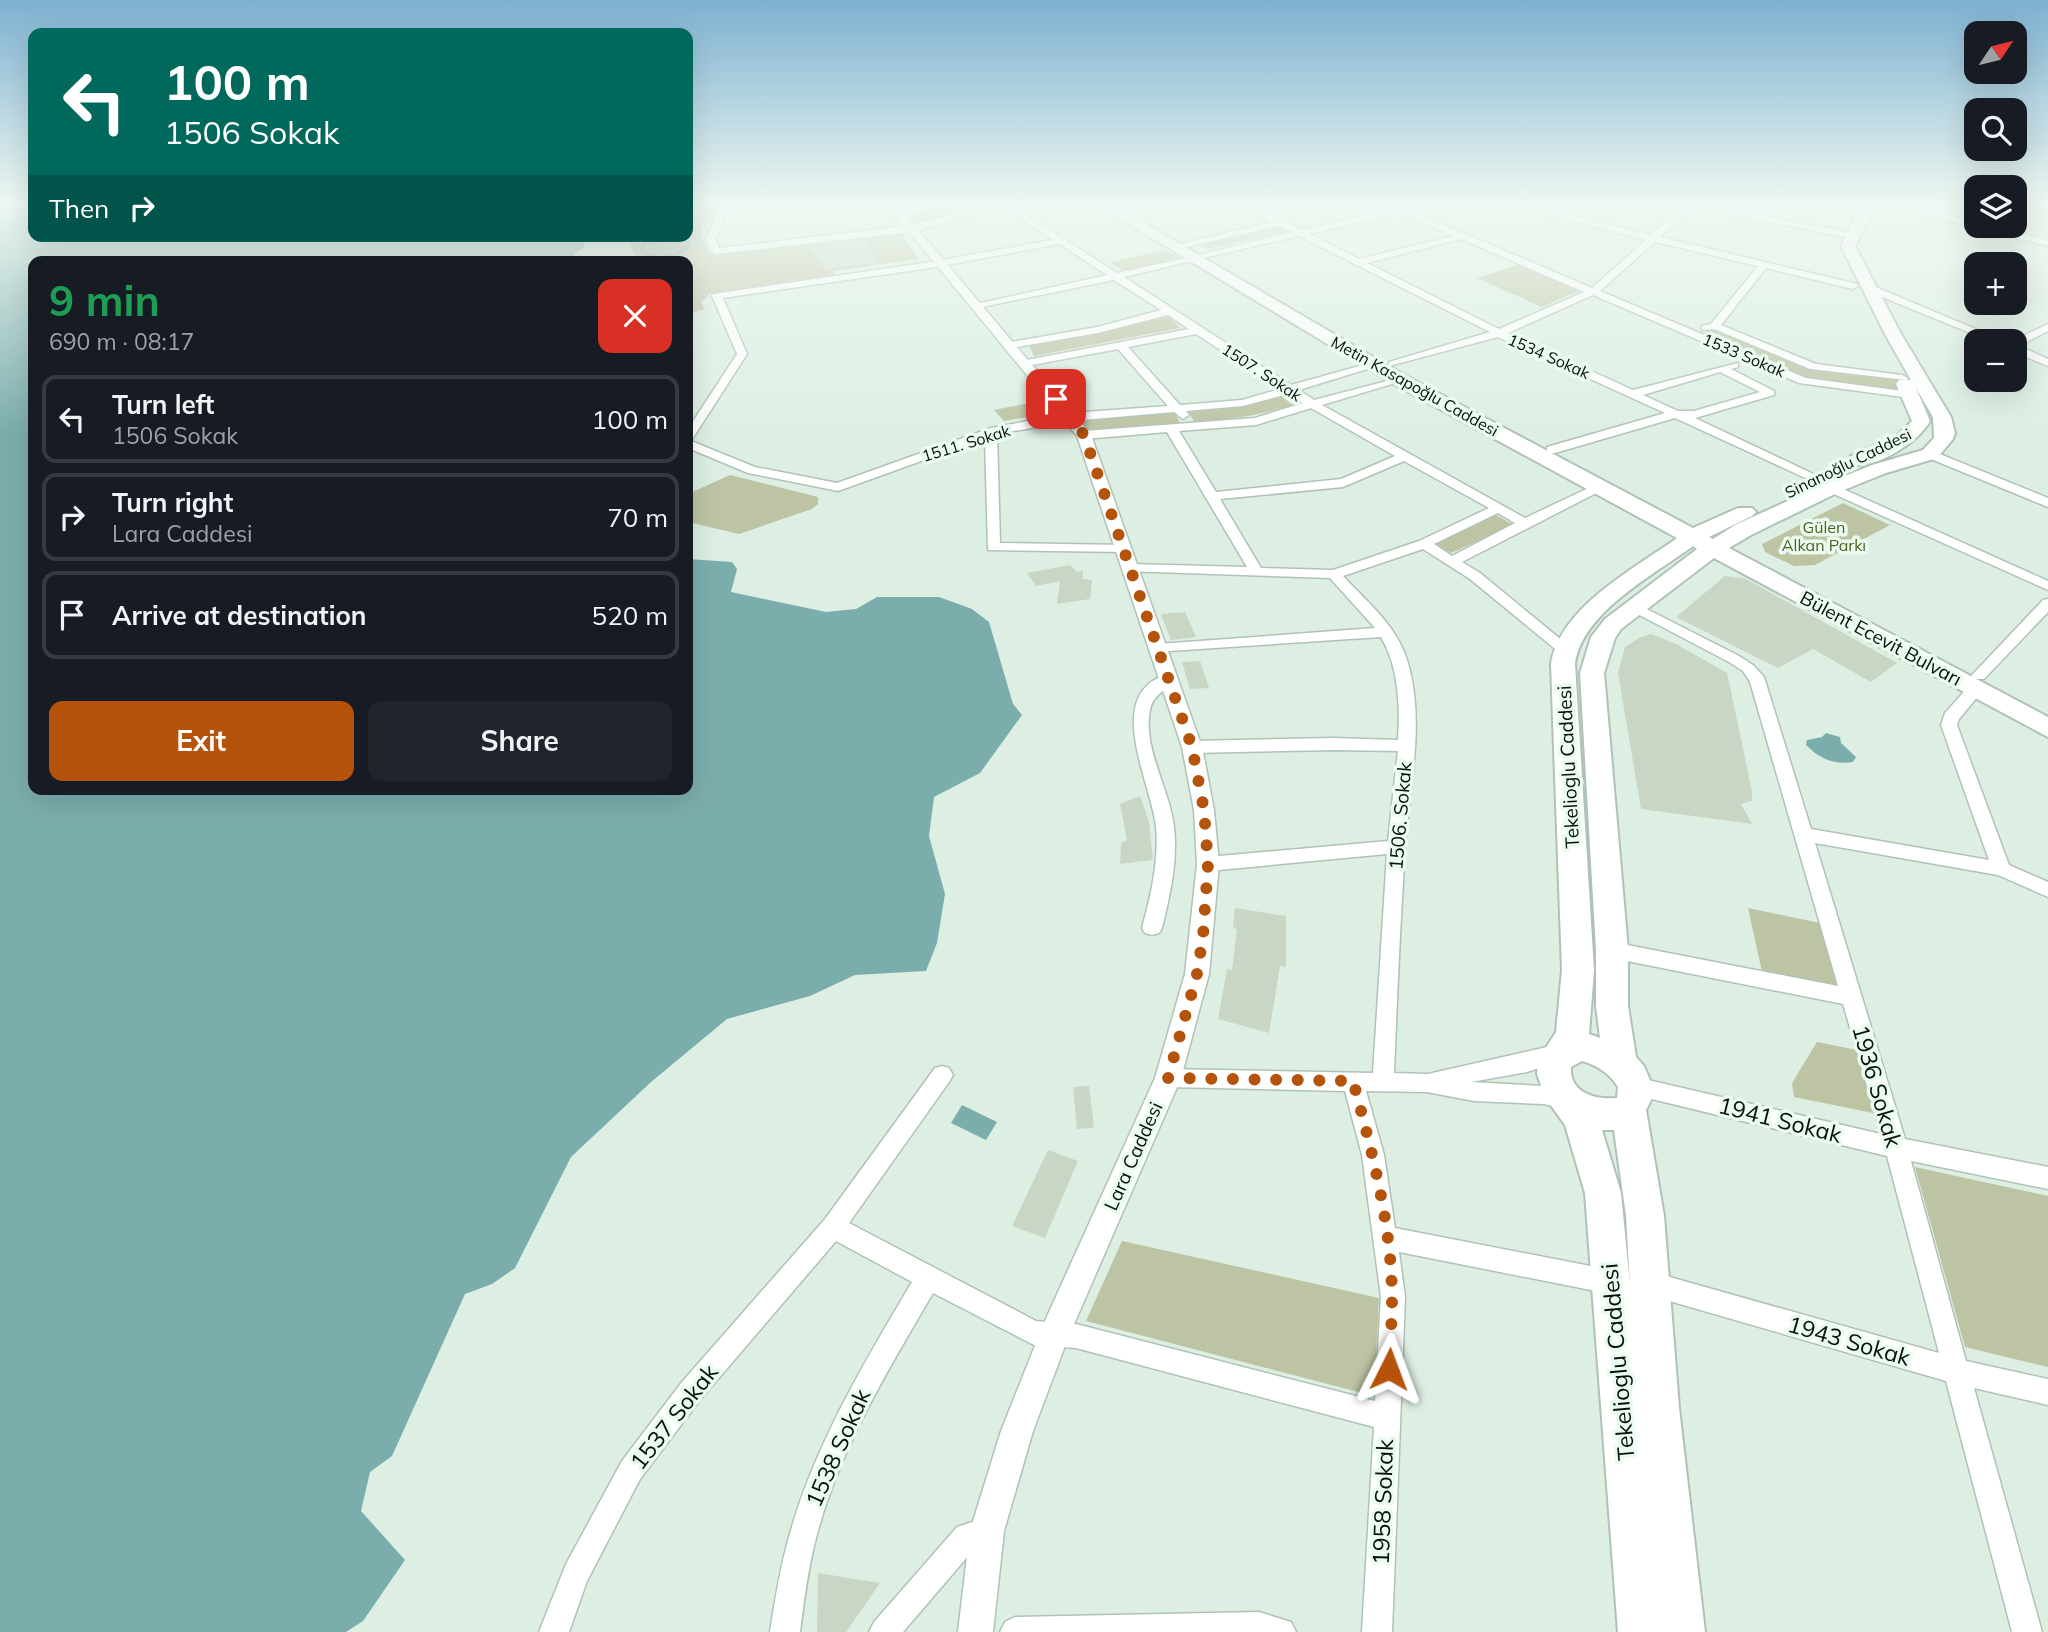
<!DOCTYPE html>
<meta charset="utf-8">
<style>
body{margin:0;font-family:Mulish,sans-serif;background:#20242c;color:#f1f3f6;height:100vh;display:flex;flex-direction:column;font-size:26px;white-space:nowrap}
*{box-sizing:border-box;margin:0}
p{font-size:23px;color:#9ea1a6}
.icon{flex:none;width:38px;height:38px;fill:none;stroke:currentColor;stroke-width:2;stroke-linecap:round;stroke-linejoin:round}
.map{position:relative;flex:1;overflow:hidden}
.panel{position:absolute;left:28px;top:256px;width:665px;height:539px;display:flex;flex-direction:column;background:#171b24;border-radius:14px;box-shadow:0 7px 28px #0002}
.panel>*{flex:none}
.guide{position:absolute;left:28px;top:28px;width:665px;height:214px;border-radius:14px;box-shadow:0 7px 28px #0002;background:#00695c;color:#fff;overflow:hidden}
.needle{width:46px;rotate:55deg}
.fabs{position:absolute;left:1964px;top:21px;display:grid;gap:14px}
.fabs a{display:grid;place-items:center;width:63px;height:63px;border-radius:14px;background:#171b24;box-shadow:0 7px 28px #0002;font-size:35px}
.pin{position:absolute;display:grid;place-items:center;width:60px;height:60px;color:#fff;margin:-30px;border-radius:14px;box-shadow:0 4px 10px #0006}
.me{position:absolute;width:77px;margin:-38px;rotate:3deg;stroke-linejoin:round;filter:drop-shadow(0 0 5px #0008)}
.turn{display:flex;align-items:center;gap:24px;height:147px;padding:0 21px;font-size:32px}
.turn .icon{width:91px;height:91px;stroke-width:2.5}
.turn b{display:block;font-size:49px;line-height:60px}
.then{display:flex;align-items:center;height:66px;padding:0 21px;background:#0003;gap:14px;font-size:26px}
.round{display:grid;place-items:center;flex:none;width:74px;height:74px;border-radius:14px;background:#20242c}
.headline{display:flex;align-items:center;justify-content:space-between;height:119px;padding:0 21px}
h1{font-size:42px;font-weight:700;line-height:52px;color:#1e9e55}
.button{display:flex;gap:14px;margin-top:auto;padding:14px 21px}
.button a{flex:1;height:80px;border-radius:14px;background:#b45309;color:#fff;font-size:28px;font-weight:700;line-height:80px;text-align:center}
.button a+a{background:#20242c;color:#f1f3f6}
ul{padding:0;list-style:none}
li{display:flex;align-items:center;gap:21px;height:88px;margin:0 14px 10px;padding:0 7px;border:4px solid #363941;border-radius:14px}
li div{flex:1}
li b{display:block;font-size:26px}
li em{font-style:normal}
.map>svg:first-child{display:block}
</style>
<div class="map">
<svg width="2048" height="1632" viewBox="0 0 2048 1632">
<rect width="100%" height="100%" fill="#dcefe2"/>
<g fill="#bdc4a4">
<polygon points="688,206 720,206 712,220 705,223 700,234 710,254 812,241 817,245 901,234 919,259 833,271 836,275 709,294 701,303 705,309 688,314 688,261 638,261 630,246 631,236 688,236"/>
<polygon points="960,206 990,206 920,226 907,213"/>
<polygon points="1278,226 1289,231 1210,249 1199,244"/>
<polygon points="1165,250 1179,258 1123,271 1110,262"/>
<polygon points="1521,264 1581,290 1542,307 1477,278"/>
<polygon points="1169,317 1180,328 1034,356 1029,346"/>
<polygon points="1714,329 1814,371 1897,380 1903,392 1806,378 1702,333"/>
<path d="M 1281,396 L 1293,405 C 1260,415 1229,420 1194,422 L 1189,412 L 1243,407 Z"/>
<polygon points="1035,402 1045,414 1004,421 994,410"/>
<polygon points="1175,413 1180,423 1087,430 1080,420"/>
<polygon points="730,475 818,497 818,504 812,509 739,534 688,522 688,494"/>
<polygon points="1843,503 1890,525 1815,565 1794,566 1765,552 1762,544"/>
<polygon points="1496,515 1514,525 1451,553 1433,542"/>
<polygon points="1748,908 1820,923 1839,988 1762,972"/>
<polygon points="1817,1042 1857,1050 1873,1113 1794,1097 1792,1083"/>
<polygon points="1915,1167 2048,1196 2048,1367 1965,1347"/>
<polygon points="1122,1241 1379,1298 1374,1396 1086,1321"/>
</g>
<g fill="#7cadad">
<polygon points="0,206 33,206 33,236 585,236 584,247 574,254 577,261 33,261 33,789 688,789 688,559 732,562 737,569 731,592 826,612 856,609 877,597 939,597 972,609 989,622 1013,704 1022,715 980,773 934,797 929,836 945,894 937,943 926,971 855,975 810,996 727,1019 651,1082 571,1157 515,1268 492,1284 465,1294 392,1456 370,1472 361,1511 405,1560 363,1621 346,1632 0,1632"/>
<path d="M 1826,733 L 1840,737 L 1841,743 L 1856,757 L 1853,762 C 1834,765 1820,759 1806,745 L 1807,740 L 1822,737 Z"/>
<polygon points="962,1105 997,1122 986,1140 951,1123"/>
</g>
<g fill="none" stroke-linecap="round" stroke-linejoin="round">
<g stroke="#7cadad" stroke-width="2.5">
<polyline points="688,215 693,222 688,227"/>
<path d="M 650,236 L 640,249 C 656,261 677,259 690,244 L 683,236"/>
</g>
</g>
<g fill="#cad6c5">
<polygon points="864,241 880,262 825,270 811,248"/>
<polygon points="1070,565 1077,572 1083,571 1083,579 1092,580 1090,599 1057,604 1060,581 1036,586 1027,573"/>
<polygon points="1725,576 1746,579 1897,663 1871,682 1813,649 1778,668 1676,617"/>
<polygon points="1185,612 1196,637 1171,640 1161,614"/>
<polygon points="1651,634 1676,644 1727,673 1752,791 1752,801 1741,804 1752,824 1641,809 1618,673 1625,647 1639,638"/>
<polygon points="1200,661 1209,688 1190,689 1182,662"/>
<polygon points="1140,796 1149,822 1153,860 1120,864 1121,843 1127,840 1120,804"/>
<polygon points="1235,908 1286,916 1286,967 1280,966 1269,1033 1218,1019 1227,969 1232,970 1237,929 1233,928"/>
<polygon points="1089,1086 1094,1128 1077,1129 1073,1087"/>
<polygon points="1048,1150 1078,1161 1045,1238 1012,1226"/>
<polygon points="818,1573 880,1583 846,1632 817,1632"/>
</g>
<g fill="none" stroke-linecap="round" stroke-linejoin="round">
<defs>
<g id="minor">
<polygon points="720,206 728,206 716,239 719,248 914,225 986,206 999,206 912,232 716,254 711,251 706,239"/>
<polygon points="923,206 942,206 898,215 894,212"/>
<path d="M 1003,206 L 1012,206 L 1117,273 L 1196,256 L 1196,260 L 1124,277 L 1291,385 L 1374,362 L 1380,365 L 1299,390 L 1314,400 L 1402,377 L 1402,381 L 1322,405 L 1525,518 L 1595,485 L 1600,484 L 1606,488 L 1462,562 L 1480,573 L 1570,647 L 1573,650 L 1570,653 L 1560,653 L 1470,579 L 1423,549 L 1343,576 C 1366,601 1397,626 1407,660 C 1426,720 1409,788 1405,850 C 1400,924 1397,999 1394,1073 L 1428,1074 L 1560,1044 L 1567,1047 L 1570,1053 L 1567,1059 L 1527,1072 L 1471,1082 L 1544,1086 L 1573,1092 L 1576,1099 L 1573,1106 L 1565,1109 L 1544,1104 L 1474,1101 L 1427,1092 L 1366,1091 L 1384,1155 L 1395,1228 L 1611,1270 L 1620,1274 L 1623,1282 L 1620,1290 L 1611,1294 L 1399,1252 L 1405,1297 L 1392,1632 L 1362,1632 L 1374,1427 L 1076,1348 L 1034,1345 L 933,1293 C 888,1370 839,1450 816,1538 C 808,1569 804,1600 800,1632 L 770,1632 C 775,1600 780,1568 789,1537 C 814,1446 864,1363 912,1282 L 836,1241 L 700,1400 L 640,1479 L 587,1581 L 569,1632 L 539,1632 L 566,1564 L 622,1461 L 682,1382 L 825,1219 L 935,1068 L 942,1066 L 949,1068 L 953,1075 L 949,1082 L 849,1223 L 1036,1321 L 1076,1324 L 1375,1401 L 1381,1297 L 1362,1155 L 1345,1091 L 1168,1087 L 1160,1085 L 1157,1078 L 1160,1071 L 1168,1069 L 1373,1073 L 1387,854 L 1208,871 L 1202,869 L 1199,864 L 1202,859 L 1208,857 L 1388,841 L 1398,751 L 1334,750 L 1192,753 L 1184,747 L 1192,741 L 1334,738 L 1398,740 C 1400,705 1399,668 1381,637 L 1154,652 L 1151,649 L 1159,644 L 1375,628 L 1330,578 L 1124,571 L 1122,568 L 1129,564 L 1247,567 L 1167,432 L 1084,439 L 1078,435 L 1084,431 L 1255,418 L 1303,403 L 1288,394 L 1243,406 L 1186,411 L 1189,415 L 1183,419 L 1174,412 L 1071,421 L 997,434 L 1000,543 L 1128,545 L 1130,548 L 1123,552 L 988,550 L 985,438 L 838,491 L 748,473 L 688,448 L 688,429 L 737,354 L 712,296 L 713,294 L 930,262 L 1053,240 ZM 1060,244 L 1107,275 L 972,305 L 977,308 L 1114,280 L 1161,310 L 1097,327 L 1011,342 L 1006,345 L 1011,348 L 1098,333 L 1168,315 L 1189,329 L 1027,360 L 1021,363 L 1027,366 L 1118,349 L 1168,406 L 1071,413 L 991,428 L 837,483 L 755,467 L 691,441 L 747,354 L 723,298 L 930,268 ZM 1196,334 L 1280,389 L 1242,400 L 1180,405 L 1128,347 ZM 1311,408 L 1395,456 L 1341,479 L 1216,492 L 1179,431 L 1256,425 ZM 1404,461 L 1489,508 L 1419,541 L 1333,570 L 1261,568 L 1220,499 L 1343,487 ZM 1498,513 L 1515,523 L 1452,556 L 1434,544 Z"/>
<path d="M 1243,206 L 1253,206 L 1302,230 L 1392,209 L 1387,206 L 1405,206 L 1409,210 L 1592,288 L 1646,240 L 1513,206 L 1527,206 L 1651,235 L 1685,206 L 1711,206 L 1854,233 L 1854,237 L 1851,238 L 1696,208 L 1690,210 L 1660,237 L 1857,284 L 1858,286 L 1853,289 L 1766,268 L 1721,325 L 1816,364 L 1902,375 L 1908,378 L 1906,380 L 1810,369 L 1714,329 L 1702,330 L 1702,326 L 1711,324 L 1758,266 L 1655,242 L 1600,291 L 1806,378 L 1910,392 L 1916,395 L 1910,398 L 1799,383 L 1593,295 L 1508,333 L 1633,390 L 1738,363 L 1738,367 L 1731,369 L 1774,391 L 1774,395 L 1695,418 L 1824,479 L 1818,483 L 1814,482 L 1675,418 L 1555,453 L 1547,453 L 1547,447 L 1665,413 L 1498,337 L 1389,366 L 1389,362 L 1490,332 L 1299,236 L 1204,258 L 1199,255 L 1292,232 L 1279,226 L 1186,247 L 1181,244 L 1272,222 ZM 1400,213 L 1453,236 L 1359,259 L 1309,234 ZM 1461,239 L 1584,292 L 1499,329 L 1367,263 ZM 1720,372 L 1760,392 L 1694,411 L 1678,411 L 1643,395 Z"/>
<polygon points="1888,206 1903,206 1976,221 1976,226 1991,226 2048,240 2048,246"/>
<polygon points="1865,286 1873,286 2004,341 1990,341 1865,290"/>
<polygon points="2048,324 2048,331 2019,346 2048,359 2048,366 2014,352 2013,341"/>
<polygon points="1930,450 2048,498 2048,507 1926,457 1926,451"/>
<polygon points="1832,484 2048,581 2048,590 1827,491 1826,488"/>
<polygon points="2048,599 2048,612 1984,679 1974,679 1971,676 1974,673 2043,600"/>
<polygon points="1635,603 1739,656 1753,665 1764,677 1811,829 1989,860 1941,725 1945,713 1970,685 1982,685 1984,689 1959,719 1957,725 2009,865 2048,882 2048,897 1998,875 1815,843 1905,1139 2048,1167 2048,1189 1911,1161 1966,1361 2048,1379 2048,1405 1974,1388 2042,1632 2012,1632 1946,1381 1652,1296 1643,1293 1640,1284 1643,1275 1652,1272 1939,1353 1887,1156 1635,1095 1627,1093 1624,1086 1627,1079 1635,1077 1881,1134 1843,1004 1612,958 1605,955 1602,950 1605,945 1612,942 1838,986 1750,682 1743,671 1729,662 1630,610 1628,607 1630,604"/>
<path d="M 1169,674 L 1177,679 C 1169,689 1156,692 1151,706 C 1140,744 1170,789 1174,827 C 1178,861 1170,895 1162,928 L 1159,933 L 1152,935 L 1145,933 L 1142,928 C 1151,895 1159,861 1156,827 C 1152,784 1101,692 1169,674 Z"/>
<polygon points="987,1517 997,1521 1001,1531 997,1541 975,1548 903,1632 869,1632 874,1622 957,1527"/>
<polygon points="1259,1612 1291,1622 1296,1632 1000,1632 1005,1622 1015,1617"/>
</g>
<polygon id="tertiary" points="888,206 898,206 1091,435 1202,747 1214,810 1219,864 1209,974 1181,1078 1068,1338 1033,1431 1004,1531 993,1632 958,1632 970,1531 1001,1431 1044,1323 1155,1078 1185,974 1197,864 1194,810 1182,747 1077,436"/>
<path id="primary" d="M 1099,206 L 1115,206 L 1404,375 L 1693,528 L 1738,508 L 1752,508 L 1756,512 L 1752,516 L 1709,537 L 1713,539 L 1735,525 L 1825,484 L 1872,465 L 1923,450 L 1934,438 L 1933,417 L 1916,388 L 1930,421 C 1919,442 1875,470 1851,464 L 1848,460 L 1851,456 L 1896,437 L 1912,421 L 1896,384 L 1899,380 L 1911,380 L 1885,334 L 1841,246 L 1861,206 L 1875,206 L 1855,246 L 1901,334 L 1951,417 L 1955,433 L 1953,439 L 1937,458 L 1886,473 L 1839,492 L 1751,535 L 1729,548 L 2048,717 L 2048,737 L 1714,558 L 1621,629 L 1615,638 L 1604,673 L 1628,950 L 1628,1006 L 1636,1057 L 1644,1066 L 1653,1087 L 1652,1098 L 1646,1110 L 1664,1216 L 1679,1408 L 1705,1632 L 1618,1632 L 1585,1193 L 1565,1125 L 1545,1097 L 1537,1074 L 1538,1060 L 1556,1032 L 1562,970 L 1551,664 C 1560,607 1634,569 1677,538 L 1392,383 ZM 1693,546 L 1697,549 L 1605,619 L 1591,637 L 1580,673 L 1596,950 L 1596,1006 L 1600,1038 L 1589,1034 L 1594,970 L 1575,664 C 1582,612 1654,575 1693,546 ZM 1582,1061 C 1597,1065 1610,1074 1618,1087 L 1617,1098 C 1596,1100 1569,1093 1571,1067 ZM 1602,1130 L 1614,1130 L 1626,1216 L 1630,1285 L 1621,1193 Z"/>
</defs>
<use href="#minor" stroke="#b0c2b6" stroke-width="3"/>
<use href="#tertiary" stroke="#b0c2b6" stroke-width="3"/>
<use href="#primary" stroke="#b0c2b6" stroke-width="4"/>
<use href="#minor" fill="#fff" fill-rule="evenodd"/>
<use href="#tertiary" fill="#fff" fill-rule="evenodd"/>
<use href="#primary" fill="#fff" fill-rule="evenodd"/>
</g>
<linearGradient id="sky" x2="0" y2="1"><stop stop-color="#7db1d0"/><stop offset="0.47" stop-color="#eff8f2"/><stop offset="1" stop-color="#eff8f2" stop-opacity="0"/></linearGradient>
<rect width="2048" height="434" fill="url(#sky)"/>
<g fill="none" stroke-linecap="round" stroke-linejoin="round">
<path stroke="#b45309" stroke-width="12" stroke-dasharray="0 21.6" d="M 1056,399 L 1084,435 L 1192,747 L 1204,810 L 1208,864 L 1203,936 L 1197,974 L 1168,1078 L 1353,1081 C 1372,1151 1392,1226 1392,1299 C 1392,1322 1390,1345 1389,1369"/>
</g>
<g text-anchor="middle" stroke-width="7" stroke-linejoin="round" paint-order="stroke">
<g font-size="16" fill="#090f0b" stroke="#e9fcef">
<text transform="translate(1744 355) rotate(23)" y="6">1533 Sokak</text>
<text transform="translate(1549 356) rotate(24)" y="6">1534 Sokak</text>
<text transform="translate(1262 372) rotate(33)" y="6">1507. Sokak</text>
<text transform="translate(1415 386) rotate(29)" y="6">Metin Kasapoğlu Caddesi</text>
<text transform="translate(966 443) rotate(-17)" y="6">1511. Sokak</text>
<text transform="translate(1848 463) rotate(-26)" y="6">Si̇nanoğlu Caddesi</text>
</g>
<g font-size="16" fill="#525c21" stroke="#e9fcef">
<text x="1824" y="533">Gülen<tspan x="1824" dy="18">Alkan Parkı</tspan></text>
</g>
<g font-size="19" fill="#090f0b" stroke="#e9fcef">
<text transform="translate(1881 638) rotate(28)" y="7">Bülent Ecevit Bulvarı</text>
<text transform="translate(1568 767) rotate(-93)" y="7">Tekelioglu Caddesi</text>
<text transform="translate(1400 816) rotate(-85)" y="7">1506. Sokak</text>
<text transform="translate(1133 1156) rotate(-66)" y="7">Lara Caddesi</text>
</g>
<g font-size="23" fill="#090f0b" stroke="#e9fcef">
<text transform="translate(1877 1086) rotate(74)" y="8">1936 Sokak</text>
<text transform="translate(1780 1120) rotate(14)" y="8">1941 Sokak</text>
<text transform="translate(1849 1341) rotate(16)" y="8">1943 Sokak</text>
<text transform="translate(1618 1362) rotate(-95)" y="8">Tekelioglu Caddesi</text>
<text transform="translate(674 1417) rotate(-52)" y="8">1537 Sokak</text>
<text transform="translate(838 1448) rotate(-66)" y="8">1538 Sokak</text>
<text transform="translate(1383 1502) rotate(-88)" y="8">1958 Sokak</text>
</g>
</g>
</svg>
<div class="fabs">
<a><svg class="needle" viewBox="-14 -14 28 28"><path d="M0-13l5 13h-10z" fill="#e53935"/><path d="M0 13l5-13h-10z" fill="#9ea1a6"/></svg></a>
<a><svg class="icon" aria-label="search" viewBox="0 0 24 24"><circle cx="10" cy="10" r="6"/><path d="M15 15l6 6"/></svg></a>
<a><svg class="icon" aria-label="layers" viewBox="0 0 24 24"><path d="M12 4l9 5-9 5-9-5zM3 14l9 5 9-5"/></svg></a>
<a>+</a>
<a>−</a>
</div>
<div class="pin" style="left:1056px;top:399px;background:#d93025"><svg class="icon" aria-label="arrive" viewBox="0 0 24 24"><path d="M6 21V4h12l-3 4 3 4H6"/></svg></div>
<svg class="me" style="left:1389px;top:1369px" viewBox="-20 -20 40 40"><path d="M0-17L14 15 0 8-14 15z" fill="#b45309" stroke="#fff" stroke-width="4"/></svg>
<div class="guide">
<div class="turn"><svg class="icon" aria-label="left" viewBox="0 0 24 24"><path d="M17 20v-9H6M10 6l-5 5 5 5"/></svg><div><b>100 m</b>1506 Sokak</div></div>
<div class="then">Then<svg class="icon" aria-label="right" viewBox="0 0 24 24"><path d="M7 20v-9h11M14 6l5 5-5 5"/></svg></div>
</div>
<section class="panel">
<div class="headline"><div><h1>9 min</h1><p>690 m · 08:17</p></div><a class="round" style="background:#d93025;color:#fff"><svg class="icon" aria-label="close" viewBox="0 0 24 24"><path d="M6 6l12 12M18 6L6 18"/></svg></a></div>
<ul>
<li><svg class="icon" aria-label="left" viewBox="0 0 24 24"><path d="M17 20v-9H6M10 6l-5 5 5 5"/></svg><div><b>Turn left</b><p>1506 Sokak</p></div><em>100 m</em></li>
<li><svg class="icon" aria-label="right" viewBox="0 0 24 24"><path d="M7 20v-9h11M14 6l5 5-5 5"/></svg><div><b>Turn right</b><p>Lara Caddesi</p></div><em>70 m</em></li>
<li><svg class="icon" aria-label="arrive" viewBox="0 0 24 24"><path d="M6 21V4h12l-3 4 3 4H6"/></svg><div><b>Arrive at destination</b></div><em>520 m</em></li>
</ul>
<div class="button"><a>Exit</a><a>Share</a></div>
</section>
</div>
